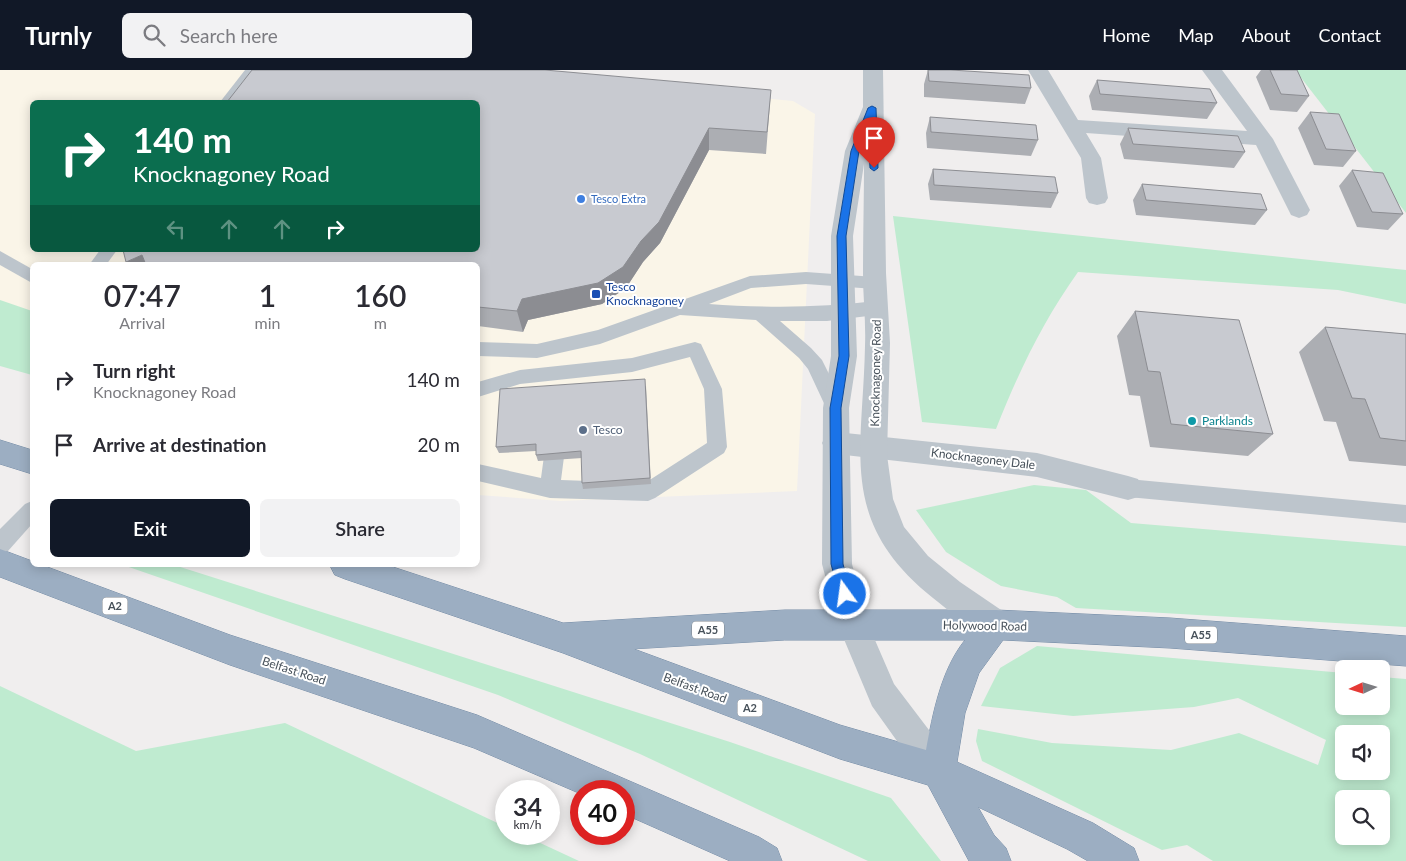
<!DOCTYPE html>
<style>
body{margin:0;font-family:Lato,sans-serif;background:#f2f2f3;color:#2b2b33;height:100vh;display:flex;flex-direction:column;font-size:19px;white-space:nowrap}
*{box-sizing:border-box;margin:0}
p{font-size:16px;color:#7c7c81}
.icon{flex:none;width:28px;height:28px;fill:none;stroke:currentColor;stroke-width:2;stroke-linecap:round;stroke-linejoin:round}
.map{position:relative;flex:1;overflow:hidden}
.panel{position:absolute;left:30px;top:192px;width:450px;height:305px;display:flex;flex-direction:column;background:#fff;border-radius:8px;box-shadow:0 2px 12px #0003}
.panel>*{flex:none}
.guide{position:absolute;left:30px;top:30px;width:450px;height:152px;border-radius:8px;box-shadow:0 2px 12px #0003;background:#0b6e4f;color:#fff;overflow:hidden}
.needle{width:32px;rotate:266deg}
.tools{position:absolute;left:1335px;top:590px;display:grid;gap:10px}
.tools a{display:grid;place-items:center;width:55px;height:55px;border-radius:8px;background:#fff;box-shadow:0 2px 12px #0003;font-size:25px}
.speed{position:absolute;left:495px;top:710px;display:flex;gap:10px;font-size:25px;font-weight:700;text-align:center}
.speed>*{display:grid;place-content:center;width:65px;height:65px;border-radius:50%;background:#fff;box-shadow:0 2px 12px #0003;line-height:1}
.speed small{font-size:12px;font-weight:400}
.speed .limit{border:8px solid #d22;background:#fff;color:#111}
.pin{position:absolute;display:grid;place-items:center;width:42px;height:42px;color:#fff;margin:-51px -21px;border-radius:50% 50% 50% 0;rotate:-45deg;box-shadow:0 0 5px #0007}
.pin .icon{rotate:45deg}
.me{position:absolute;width:55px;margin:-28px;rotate:346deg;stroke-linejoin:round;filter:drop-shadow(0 0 4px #0008)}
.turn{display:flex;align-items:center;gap:18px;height:105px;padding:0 20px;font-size:22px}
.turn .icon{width:65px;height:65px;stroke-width:2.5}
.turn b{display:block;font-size:35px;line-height:42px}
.lanes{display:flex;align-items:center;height:48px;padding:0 20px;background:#0003;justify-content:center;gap:25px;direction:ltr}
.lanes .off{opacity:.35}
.eta{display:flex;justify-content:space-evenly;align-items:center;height:85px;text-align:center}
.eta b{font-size:30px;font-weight:600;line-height:35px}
.primary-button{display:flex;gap:10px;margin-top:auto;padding:10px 20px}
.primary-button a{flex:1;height:58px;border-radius:8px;background:#111827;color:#fff;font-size:20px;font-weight:600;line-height:58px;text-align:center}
.primary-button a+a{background:#f2f2f3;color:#2b2b33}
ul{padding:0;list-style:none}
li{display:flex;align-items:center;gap:15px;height:65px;padding:0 20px}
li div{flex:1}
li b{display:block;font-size:19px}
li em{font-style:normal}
header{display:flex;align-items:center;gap:30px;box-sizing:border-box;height:70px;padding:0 25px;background:#111827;color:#fff}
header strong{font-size:24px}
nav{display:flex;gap:28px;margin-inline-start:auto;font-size:18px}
.search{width:350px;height:45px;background:#f2f2f3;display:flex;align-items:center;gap:12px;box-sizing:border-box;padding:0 18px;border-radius:8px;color:#7c7c81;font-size:19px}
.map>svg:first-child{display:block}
</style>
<header>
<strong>Turnly</strong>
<div class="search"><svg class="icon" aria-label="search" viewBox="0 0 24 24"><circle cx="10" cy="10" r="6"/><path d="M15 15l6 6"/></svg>Search here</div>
<nav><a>Home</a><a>Map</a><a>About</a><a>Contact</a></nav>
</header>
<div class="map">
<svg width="1406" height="791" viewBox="0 0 1406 791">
<rect width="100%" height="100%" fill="#f0eeee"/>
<path fill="#faf5e8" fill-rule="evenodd" d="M 0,0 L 484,0 L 793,31 L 815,44 L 797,421 L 561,431 L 478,425 L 478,195 L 32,195 L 32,247 L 0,234 ZM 32,32 L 478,32 L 478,180 L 32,180 Z"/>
<g fill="#bfebd0" fill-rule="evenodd">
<polygon points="1295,0 1406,0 1406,143"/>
<path d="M 893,146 L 1406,200 L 1406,234 L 1338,220 L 1078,202 C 1043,251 1018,303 996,359 L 922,352 Z"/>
<polygon points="0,230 32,241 32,305 0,296"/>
<polygon points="1034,415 1086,420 1131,453 1406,476 1406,557 1076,538 1057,527 1001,516 986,507 946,482 916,440"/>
<polygon points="123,495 174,495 730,672 891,728 941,791 868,791 640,684 498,625"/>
<path d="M 1037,576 L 1344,603 L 1344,636 L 1381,636 L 1381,607 L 1406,609 L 1406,791 L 1213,791 L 1187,775 L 1162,780 L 982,691 L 976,671 L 978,659 L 1052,673 L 1171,680 L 1239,663 L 1318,695 L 1326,670 L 1238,628 L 1194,637 L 1073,646 L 981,636 L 1000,598 ZM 1344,664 L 1381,664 L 1381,701 L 1344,701 ZM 1344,729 L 1381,729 L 1381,766 L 1344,766 Z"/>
<polygon points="0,616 136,681 285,653 506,757 506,764 521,764 579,791 0,791"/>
</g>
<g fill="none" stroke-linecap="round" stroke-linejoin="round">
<defs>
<g id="trunk">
<polygon points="0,370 32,380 32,404 0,394"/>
<polygon points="0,479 32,491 32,495 42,495 230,565 477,645 759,767 777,778 782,791 730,791 624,744 624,721 581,721 581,724 474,678 230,595 0,507"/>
<path d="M 330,495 L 387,495 L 563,553 L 785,540 L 996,540 L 1170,548 L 1406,566 L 1406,596 L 1170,578 L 1003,570 L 979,603 L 965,643 L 957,692 L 1093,753 L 1134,778 L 1139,791 L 1088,791 L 1067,779 L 978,737 L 994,765 L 1006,778 L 1011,791 L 969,791 L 928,715 L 840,689 L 563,583 L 345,509 L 335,505 ZM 785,570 L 965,570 C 941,600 933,643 926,680 L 840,655 L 634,579 Z"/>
</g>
</defs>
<use href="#trunk" stroke="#748ba5" stroke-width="1"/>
<g fill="#bdc5cc" fill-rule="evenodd">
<polygon points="245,0 259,0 234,32 220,32"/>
<polygon points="100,180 117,180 106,195 89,195"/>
<polygon points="0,181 32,199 32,213 0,195"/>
<path d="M 806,202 L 875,207 L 881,209 L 884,213 L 881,217 L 875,219 L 806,214 L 751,218 L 709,234 C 765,238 820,238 876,231 L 882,233 L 885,238 L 882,243 L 876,245 L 827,251 L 780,251 L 811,278 L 822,290 L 846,338 L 843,344 L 836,346 L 829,344 L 808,299 L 799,288 L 756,250 L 680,245 L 600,274 L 537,288 L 478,286 L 478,272 L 537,274 L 598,260 L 750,206 Z"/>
<polygon points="695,272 701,274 722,319 727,377 724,383 655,428 648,431 550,428 478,411 478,394 541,408 547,364 550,358 557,356 564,358 567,364 561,410 645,413 707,373 704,319 690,287 632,302 520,314 478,327 478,312 520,300 632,288"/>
<polygon points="1128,409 1406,435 1406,453 1128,427 1121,424 1118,418 1121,412"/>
<polygon points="32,431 32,454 8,481 0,484 0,459 25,434"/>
</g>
<g fill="#bdc5cc" fill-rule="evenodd">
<polygon points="1028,0 1048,0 1078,50 1247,61 1202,0 1222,0 1273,69 1310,140 1307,145 1299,148 1291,145 1256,75 1086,63 1101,88 1108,128 1105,133 1097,135 1089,133 1086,128 1081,88"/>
<polygon points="836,362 1037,383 1128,406 1138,409 1142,418 1138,427 1128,430 1037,407 836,384 826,381 822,373 826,365"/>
</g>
<path fill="#bdc5cc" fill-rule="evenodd" d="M 863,0 L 883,0 L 886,203 L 890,273 L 887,385 L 893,429 L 904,457 L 928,486 L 960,512 L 1007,544 L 1011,555 L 1007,566 L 996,570 C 973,561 952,543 933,528 C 837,451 863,383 865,276 C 866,252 863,228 863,204 C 863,167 864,130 864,94 L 853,166 L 857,286 L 849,338 L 852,494 L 868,554 L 894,614 L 951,689 L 956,701 L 951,713 L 939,718 L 927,713 L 872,636 L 838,555 L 822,494 L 823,338 L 831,286 L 831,166 L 845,81 L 863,37 Z"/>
<use href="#trunk" fill="#9caec2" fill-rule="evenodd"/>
</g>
<g fill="#acaeb3">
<polygon points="928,0 951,0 1031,18 1025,34 924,27 924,14"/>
<polygon points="1261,0 1297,0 1309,26 1297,42 1270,40 1256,7"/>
<polygon points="1097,10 1217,33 1207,49 1092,40 1089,26"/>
<polygon points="771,20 766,84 709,80 660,173 643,192 626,218 602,234 528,250 523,262 478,256 478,195"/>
<polygon points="1310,42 1356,81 1343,97 1314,95 1298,58"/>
<polygon points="930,47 1038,70 1031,86 927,78 926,63"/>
<polygon points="1128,58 1245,82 1234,98 1124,89 1120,74"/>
<polygon points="933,99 1058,123 1051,138 930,130 928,114"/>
<polygon points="1352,100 1403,144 1388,160 1357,157 1339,116"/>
<polygon points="1142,114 1267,140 1255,155 1136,145 1133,130"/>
<polygon points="1135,241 1273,364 1248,386 1150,377 1140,326 1129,325 1117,266"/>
<polygon points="1325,257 1406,264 1406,396 1349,391 1336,352 1324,351 1299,282"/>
<polygon points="646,316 651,414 583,419 582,413 582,388 538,391 536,385 536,381 499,383 496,377"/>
</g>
<g fill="#8c8d92">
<polygon points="709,58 709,80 660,173 643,192 626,218 602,234 528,250 523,262 517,241 522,229"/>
<polygon points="142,185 150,195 128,195 126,192"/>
</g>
<g fill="#c8cad0" stroke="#8c8d92">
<polygon points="252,0 545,0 771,20 767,62 709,58 659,152 641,171 623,197 598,213 522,229 517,241 478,237 478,195 146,195 142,185 126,192 123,180 478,180 478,32 227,32"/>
<polygon points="928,0 951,0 1029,5 1031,18 929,11"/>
<polygon points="1270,0 1297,0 1309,26 1281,24"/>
<polygon points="1097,10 1210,19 1217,33 1100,24"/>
<polygon points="1310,42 1339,44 1356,81 1326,79"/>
<polygon points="930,47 1036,55 1038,70 931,62"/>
<polygon points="1128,58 1238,66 1245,82 1133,74"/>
<polygon points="933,99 1055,107 1058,123 934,115"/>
<polygon points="1352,100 1383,103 1403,144 1372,142"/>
<polygon points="1142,114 1261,124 1267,140 1146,130"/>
<polygon points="1135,241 1239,250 1273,364 1171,354 1160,302 1148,301"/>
<polygon points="1325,257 1406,264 1406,371 1380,368 1365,329 1352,328"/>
<polygon points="645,309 650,408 582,413 581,381 536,385 536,374 496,377 500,319"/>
</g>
<polygon fill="#1a73e8" stroke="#114b97" points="872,36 876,38 878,98 874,101 870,98 868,58 859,81 846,166 849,286 841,338 843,494 851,524 849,529 845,530 841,529 839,524 831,494 830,338 839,286 837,166 851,81 868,38"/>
<circle fill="#3f7fe0" stroke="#fff" stroke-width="2" cx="581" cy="129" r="5"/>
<rect fill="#1a4fb4" stroke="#fff" stroke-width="2" x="591" y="219" width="10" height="10" rx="2.5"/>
<circle fill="#0f9aa8" stroke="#fff" stroke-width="2" cx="1192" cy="351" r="5"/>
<circle fill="#5c6f8a" stroke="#fff" stroke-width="2" cx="583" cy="360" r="5"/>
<g text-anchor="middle" stroke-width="4" stroke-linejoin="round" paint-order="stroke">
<g font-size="11" fill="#366cbe" stroke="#fff" text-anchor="start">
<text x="591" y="133">Tesco Extra</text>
</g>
<g fill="#fff" stroke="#7e858c" stroke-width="1">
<rect x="102.5" y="527.5" width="25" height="17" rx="4"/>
<rect x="692" y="551.5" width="32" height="17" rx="4"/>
<rect x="1185" y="556.5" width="32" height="17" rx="4"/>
<rect x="737.5" y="629.5" width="25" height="17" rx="4"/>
</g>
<g font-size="11" font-weight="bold" fill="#47515a">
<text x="115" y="540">A2</text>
<text x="708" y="564">A55</text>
<text x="1201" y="569">A55</text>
<text x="750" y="642">A2</text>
</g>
<g font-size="12" fill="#164399" stroke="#fff" text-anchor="start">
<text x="606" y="221">Tesco<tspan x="606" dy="14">Knocknagoney</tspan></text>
</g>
<g font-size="12" fill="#47515a" stroke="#fff">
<text transform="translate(876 303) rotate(-89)" y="4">Knocknagoney Road</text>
<text transform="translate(983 389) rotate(7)" y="4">Knocknagoney Dale</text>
<text transform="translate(985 556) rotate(1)" y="4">Holywood Road</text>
<text transform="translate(294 601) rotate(18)" y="4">Belfast Road</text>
<text transform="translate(695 618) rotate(20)" y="4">Belfast Road</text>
</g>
<g font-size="12" fill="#0d838f" stroke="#fff" text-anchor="start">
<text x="1202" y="355">Parklands</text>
</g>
<g font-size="12" fill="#4e5e75" stroke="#fff" text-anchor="start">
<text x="593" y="364">Tesco</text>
</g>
</g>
</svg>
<div class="tools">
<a><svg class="needle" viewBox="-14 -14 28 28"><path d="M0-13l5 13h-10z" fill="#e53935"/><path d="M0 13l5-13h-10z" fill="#7c7c81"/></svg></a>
<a><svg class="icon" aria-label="sound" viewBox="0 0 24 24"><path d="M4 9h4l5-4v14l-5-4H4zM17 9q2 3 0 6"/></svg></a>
<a><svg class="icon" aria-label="search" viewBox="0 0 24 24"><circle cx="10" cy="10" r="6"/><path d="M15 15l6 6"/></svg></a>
</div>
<div class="speed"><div>34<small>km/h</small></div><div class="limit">40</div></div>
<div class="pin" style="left:874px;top:98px;background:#d93025"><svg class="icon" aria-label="arrive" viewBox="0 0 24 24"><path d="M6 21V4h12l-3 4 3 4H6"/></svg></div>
<svg class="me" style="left:845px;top:524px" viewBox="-20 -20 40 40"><circle r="17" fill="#1a73e8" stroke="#fff" stroke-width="3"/><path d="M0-11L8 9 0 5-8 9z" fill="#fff"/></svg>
<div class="guide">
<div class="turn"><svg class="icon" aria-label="right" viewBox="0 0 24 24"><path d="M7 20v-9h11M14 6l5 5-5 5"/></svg><div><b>140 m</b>Knocknagoney Road</div></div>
<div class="lanes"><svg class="icon off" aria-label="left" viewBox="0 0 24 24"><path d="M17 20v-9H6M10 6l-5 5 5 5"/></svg><svg class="icon off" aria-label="ahead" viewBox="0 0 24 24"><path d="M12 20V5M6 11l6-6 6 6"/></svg><svg class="icon off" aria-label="ahead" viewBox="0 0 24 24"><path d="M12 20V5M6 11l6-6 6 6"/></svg><svg class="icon" aria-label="right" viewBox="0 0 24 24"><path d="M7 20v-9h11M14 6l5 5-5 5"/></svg></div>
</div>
<section class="panel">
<div class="eta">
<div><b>07:47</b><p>Arrival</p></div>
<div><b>1</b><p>min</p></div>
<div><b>160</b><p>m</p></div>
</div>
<ul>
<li><svg class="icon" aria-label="right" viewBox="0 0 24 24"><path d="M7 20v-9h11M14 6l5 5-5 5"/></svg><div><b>Turn right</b><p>Knocknagoney Road</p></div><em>140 m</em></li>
<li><svg class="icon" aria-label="arrive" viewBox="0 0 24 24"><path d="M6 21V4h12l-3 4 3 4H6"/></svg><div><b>Arrive at destination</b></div><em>20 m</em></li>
</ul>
<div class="primary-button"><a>Exit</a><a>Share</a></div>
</section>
</div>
